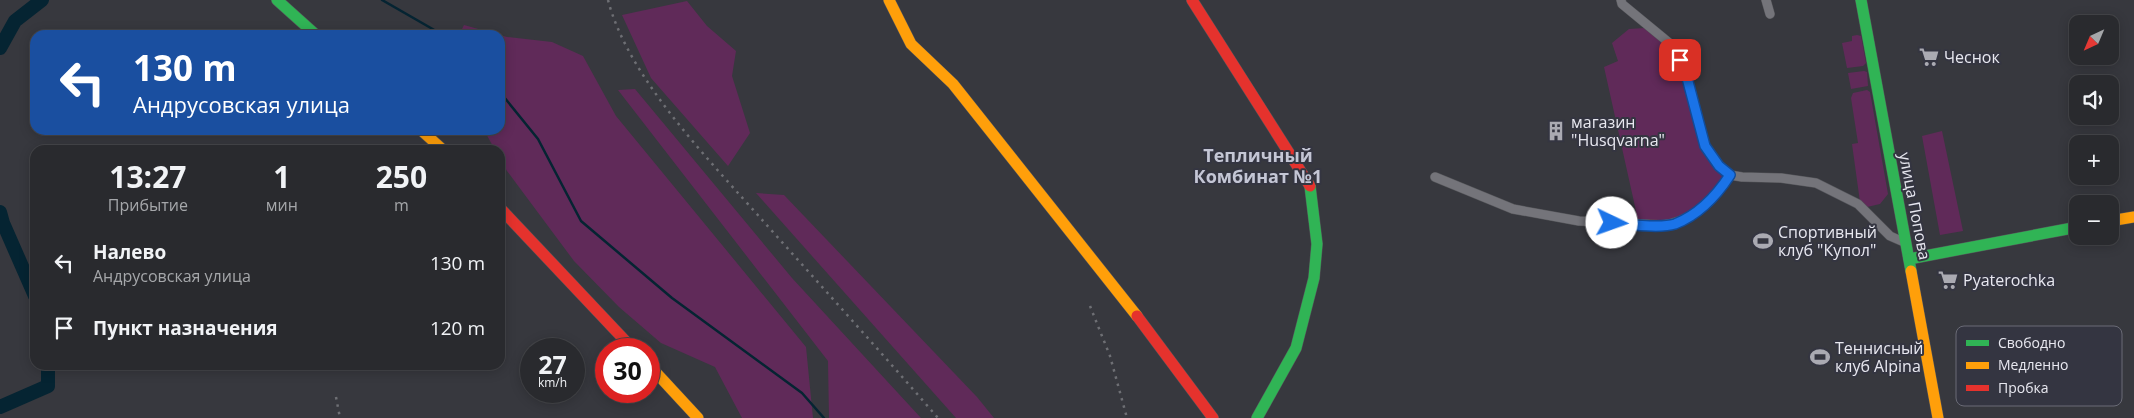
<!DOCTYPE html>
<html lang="ru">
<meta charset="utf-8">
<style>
body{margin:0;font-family:"Open Sans",sans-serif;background:#313236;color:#f1f3f6;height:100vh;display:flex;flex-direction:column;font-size:19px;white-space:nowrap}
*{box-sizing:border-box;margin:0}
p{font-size:16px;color:#a5a7aa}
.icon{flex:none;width:28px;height:28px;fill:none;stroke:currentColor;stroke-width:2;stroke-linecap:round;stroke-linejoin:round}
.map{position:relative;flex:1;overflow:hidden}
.details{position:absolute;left:30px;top:145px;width:475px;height:225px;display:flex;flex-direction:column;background:#292a2e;border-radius:15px;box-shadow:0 2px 12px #0003,0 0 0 1px #45464a}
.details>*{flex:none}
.hud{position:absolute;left:30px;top:30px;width:475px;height:105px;border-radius:15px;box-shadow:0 2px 12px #0003,0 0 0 1px #45464a;background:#1a4fa0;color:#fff;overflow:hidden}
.needle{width:32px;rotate:224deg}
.controls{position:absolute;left:2069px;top:15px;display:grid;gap:10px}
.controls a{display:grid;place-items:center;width:50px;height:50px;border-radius:10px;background:#292a2e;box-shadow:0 2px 12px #0003,0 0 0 1px #45464a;font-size:25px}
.speed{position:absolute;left:520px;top:338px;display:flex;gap:10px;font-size:25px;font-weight:700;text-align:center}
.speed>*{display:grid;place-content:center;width:65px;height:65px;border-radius:50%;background:#292a2e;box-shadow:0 2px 12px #0003,0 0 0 1px #45464a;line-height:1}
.speed small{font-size:12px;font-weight:400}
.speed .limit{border:8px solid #d22;background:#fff;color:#111}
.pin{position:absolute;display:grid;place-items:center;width:42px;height:42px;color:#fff;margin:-21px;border-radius:10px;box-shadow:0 2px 8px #0006}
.me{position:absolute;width:55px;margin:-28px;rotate:93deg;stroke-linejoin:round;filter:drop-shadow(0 0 4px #0008)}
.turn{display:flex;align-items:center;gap:18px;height:105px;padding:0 20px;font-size:22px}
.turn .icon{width:65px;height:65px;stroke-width:2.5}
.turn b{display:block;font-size:35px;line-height:42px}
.eta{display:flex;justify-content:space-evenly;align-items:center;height:85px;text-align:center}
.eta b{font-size:30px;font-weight:700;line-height:35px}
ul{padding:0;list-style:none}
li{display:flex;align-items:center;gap:15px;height:65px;padding:0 20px}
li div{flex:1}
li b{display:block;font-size:19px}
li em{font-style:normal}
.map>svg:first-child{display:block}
</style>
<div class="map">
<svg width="2134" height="418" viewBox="0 0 2134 418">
<rect width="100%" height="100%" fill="#37383e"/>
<g fill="#602a59">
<polygon points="687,1 707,26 736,51 732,76 750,133 728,166 651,78 622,15"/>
<polygon points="464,25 507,37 552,42 583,56 616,116 806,347 813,418 742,418 715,367 661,343 619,307 574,261 507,171 500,159 500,150 495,150 484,130 500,130 500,35 459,35"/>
<path d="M 1645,28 L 1670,48 L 1682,75 L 1701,147 L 1726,177 C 1714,193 1691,218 1670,221 C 1660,222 1649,220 1638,220 L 1604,67 L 1618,61 L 1612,43 L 1629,29 Z"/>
<polygon points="1857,35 1861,36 1866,63 1863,66 1847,68 1842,43 1852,41 1852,36"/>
<polygon points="1864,71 1867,72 1868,86 1851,89 1848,73"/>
<polygon points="635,89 792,278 921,418 829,418 828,361 618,90"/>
<polygon points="1867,90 1870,92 1888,194 1880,204 1867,207 1860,202 1852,144 1858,143 1851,98 1853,93"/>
<polygon points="1942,131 1963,231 1940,235 1922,136"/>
<polygon points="756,193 784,195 977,397 994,418 956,418"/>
</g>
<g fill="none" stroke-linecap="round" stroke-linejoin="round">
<g stroke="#052432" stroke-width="2.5">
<polyline points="382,0 443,35"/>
<polyline points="500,92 538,139 581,221 672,298 802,393 824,418"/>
</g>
<g stroke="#052432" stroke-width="14">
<polyline points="0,48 15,21 42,0"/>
<polyline points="0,212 3,223 35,296"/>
<polyline points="0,407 48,386 48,365"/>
</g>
<defs>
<g id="street">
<polyline points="1621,0 1622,4 1673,46 1686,74 1705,146 1719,166 1730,175 1742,177 1781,178 1816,183 1858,204 1890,236 1906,243"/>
<polyline points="1766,0 1770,14"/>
<path d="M 1435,177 L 1513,209 L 1579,221 L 1661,225 C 1691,223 1714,199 1730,175"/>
</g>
<g id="fast">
<polyline points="277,0 316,35"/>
<polyline points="1861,0 1911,271"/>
<polyline points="1909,259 2078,227"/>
<polyline points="1257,418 1296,348 1314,278 1317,244 1310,186"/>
</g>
<g id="slow">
<polyline points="889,0 911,44 953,84 1137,316"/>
<polyline points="421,130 443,150"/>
<polyline points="2110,221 2134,217"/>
<polyline points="1911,271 1938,418"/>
<polyline points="649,365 698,418"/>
</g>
<g id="jam">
<polyline points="1192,0 1310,186"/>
<polyline points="500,208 633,349"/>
<polyline points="1137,316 1213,418"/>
</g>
</defs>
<use href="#street" stroke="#545559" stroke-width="10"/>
<use href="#fast" stroke="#545559" stroke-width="12"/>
<use href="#slow" stroke="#545559" stroke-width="12"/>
<use href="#jam" stroke="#545559" stroke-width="12"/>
<use href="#street" stroke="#74747a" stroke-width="9"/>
<use href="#fast" stroke="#30b455" stroke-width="11"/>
<use href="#slow" stroke="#ff9f0a" stroke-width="11"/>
<use href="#jam" stroke="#e5322d" stroke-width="11"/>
<g stroke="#6e6f74" stroke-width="2.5" stroke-dasharray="2.5 5" stroke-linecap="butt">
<path d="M 608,0 C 628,78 711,162 764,222 C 822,287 881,352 938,418"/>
<polyline points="1090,306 1110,356 1127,418"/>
<polyline points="336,397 340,418"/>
</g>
</g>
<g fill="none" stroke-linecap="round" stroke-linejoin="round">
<defs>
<path id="route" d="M 1612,223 C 1628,224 1659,229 1675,224 C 1698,215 1717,195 1730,175 L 1719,166 L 1705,146 L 1686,74 L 1680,60"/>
</defs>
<use href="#route" stroke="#114b97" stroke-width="12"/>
<use href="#route" stroke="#1a73e8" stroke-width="9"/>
</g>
<defs>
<symbol id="supermarket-bare" viewBox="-9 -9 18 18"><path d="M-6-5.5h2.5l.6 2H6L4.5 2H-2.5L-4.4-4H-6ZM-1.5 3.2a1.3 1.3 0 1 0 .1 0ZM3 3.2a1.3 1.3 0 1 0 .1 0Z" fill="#aaaab2" stroke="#343541" stroke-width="2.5" paint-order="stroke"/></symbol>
<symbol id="building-bare" viewBox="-9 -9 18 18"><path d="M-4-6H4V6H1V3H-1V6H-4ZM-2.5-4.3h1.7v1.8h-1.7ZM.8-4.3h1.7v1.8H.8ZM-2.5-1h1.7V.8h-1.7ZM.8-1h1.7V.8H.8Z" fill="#aaaab2" stroke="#343541" stroke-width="2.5" paint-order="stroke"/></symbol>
<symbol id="stadium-bare" viewBox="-9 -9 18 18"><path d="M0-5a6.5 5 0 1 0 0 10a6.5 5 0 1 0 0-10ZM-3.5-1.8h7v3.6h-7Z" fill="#aaaab2" stroke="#343541" stroke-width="2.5" paint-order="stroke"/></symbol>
</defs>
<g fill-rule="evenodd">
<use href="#supermarket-bare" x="1915" y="43" width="28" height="28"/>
<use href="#building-bare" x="1542" y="117" width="28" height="28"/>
<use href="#stadium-bare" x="1749" y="227" width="28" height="28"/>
<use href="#supermarket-bare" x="1934" y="266" width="28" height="28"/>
<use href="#stadium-bare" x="1806" y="343" width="28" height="28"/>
</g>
<g text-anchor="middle" stroke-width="4" stroke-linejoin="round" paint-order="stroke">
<g font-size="16" fill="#e8e8f0" stroke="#343541" text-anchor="start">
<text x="1944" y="63">Чеснок</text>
<text x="1571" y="128">магазин<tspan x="1571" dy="18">"Husqvarna"</tspan></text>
<text x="1778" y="238">Спортивный<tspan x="1778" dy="18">клуб "Купол"</tspan></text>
<text x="1963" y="286">Pyaterochka</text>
<text x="1835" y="354">Теннисный<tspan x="1835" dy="18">клуб Alpina</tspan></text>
</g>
<g font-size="16" fill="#e8e8f0" stroke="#343541">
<text transform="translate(1915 206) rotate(79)" y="6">улица Попова</text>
</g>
<g font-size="18" font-weight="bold" fill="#c4c6d5" stroke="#343541">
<text x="1258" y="162">Тепличный<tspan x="1258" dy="21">Комбинат №1</tspan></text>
</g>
</g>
<rect x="1956" y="326" width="166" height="80" rx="8" fill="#343541" stroke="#6a6b76" stroke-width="1"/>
<rect x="1966" y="340" width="23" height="6" fill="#30b455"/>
<rect x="1966" y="362" width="23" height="7" fill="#ff9f0a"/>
<rect x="1966" y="385" width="23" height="6" fill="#e5322d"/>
<g font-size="14" fill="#e8e8f0">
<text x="1998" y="348">Свободно</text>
<text x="1998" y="370">Медленно</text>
<text x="1998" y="393">Пробка</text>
</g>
</svg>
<div class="controls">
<a><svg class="needle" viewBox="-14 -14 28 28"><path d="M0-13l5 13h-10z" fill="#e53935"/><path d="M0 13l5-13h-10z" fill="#a5a7aa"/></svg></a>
<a><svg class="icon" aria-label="sound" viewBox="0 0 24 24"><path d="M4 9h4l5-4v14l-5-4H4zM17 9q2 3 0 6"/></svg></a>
<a>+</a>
<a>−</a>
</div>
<div class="speed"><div>27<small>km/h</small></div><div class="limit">30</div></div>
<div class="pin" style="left:1680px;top:60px;background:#d93025"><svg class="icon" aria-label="arrive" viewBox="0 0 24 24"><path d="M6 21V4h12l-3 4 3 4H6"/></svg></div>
<svg class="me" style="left:1612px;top:223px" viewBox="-20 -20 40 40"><circle r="19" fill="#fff"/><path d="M0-13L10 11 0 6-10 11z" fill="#1a73e8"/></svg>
<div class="hud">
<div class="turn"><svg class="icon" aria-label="left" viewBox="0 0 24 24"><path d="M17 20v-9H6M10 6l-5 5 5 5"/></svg><div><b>130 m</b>Андрусовская улица</div></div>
</div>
<section class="details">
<div class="eta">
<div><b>13:27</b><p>Прибытие</p></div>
<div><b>1</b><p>мин</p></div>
<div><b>250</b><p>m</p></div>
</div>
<ul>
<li><svg class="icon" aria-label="left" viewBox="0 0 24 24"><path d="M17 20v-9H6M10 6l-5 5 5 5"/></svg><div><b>Налево</b><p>Андрусовская улица</p></div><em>130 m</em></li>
<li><svg class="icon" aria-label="arrive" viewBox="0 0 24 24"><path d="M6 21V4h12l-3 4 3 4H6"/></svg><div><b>Пункт назначения</b></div><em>120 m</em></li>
</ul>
</section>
</div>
